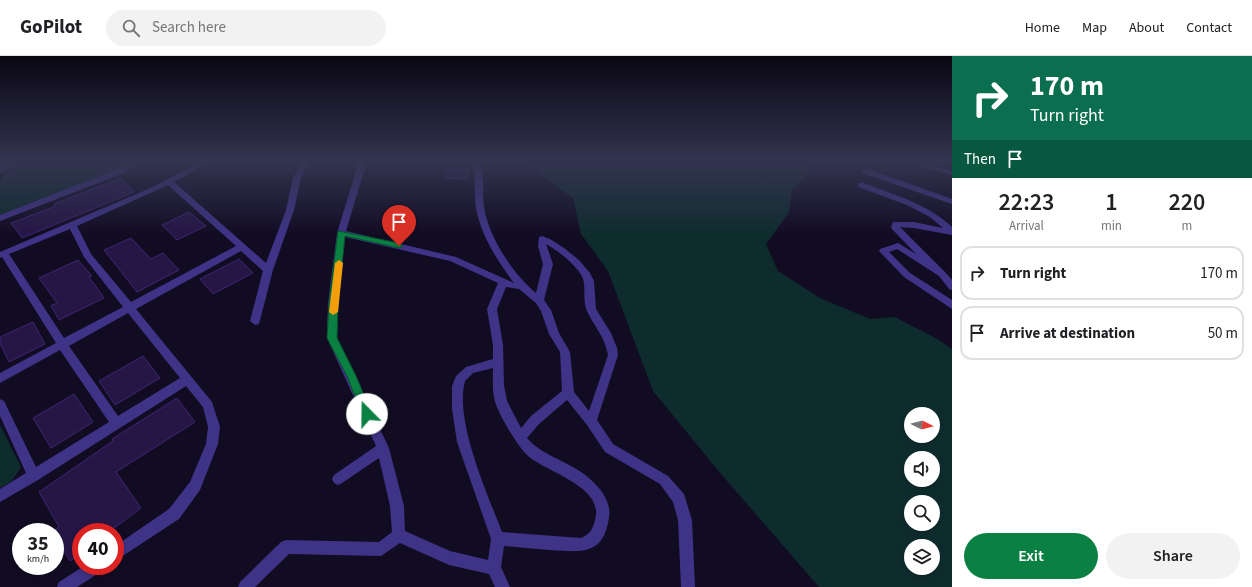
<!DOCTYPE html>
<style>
body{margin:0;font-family:"Source Sans 3",sans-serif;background:#f2f2f2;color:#202124;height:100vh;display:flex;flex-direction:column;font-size:15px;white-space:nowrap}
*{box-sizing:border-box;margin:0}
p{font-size:13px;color:#757577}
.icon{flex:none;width:22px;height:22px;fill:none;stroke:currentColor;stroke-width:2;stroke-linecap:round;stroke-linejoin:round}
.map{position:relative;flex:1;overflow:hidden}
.drawer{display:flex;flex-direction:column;background:#fff;width:300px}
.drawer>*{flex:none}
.top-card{background:#0b6e4f;color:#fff;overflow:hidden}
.needle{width:26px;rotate:96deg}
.fabs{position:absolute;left:904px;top:351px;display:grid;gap:8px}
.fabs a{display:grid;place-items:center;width:36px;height:36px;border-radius:50%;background:#fff;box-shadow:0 2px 6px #0003;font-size:20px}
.speed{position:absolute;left:12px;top:467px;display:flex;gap:8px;font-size:20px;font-weight:700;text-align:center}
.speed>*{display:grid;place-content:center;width:52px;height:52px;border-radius:50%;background:#fff;box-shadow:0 2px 6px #0003;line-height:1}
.speed small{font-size:10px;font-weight:400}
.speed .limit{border:6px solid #d22;background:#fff;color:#111}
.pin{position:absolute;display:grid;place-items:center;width:34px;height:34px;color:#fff;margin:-41px -17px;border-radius:50% 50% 50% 0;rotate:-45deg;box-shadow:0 0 4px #0007}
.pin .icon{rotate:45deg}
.me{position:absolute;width:44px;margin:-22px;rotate:338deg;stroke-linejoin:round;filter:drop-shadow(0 0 3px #0008)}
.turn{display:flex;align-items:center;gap:14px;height:84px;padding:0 12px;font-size:18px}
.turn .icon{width:52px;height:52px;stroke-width:2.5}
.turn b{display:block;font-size:28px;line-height:34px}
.then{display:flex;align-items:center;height:38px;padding:0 12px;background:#0003;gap:8px;font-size:15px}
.eta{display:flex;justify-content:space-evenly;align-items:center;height:68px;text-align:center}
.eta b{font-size:24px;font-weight:600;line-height:28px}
.primary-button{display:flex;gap:8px;margin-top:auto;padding:8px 12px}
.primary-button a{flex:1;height:46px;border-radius:24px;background:#0b8043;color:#fff;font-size:16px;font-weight:600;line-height:46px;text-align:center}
.primary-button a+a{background:#f2f2f2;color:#202124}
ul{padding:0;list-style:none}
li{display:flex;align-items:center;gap:12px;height:54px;margin:0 8px 6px;padding:0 4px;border:2px solid #e0e0e0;border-radius:12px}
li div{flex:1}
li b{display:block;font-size:15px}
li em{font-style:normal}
header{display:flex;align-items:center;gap:24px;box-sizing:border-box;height:56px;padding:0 20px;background:#fff;border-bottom:1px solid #e0e0e0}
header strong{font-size:19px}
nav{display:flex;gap:22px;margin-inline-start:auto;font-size:14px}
.search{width:280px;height:36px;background:#f2f2f2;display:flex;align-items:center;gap:10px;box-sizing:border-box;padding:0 14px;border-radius:22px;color:#757577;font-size:15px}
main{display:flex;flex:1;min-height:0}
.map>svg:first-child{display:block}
</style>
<header>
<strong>GoPilot</strong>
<div class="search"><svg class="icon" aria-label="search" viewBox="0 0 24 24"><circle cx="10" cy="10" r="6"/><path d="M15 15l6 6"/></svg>Search here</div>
<nav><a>Home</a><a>Map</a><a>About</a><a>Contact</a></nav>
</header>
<main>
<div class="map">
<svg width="952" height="531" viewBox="0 0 952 531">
<rect width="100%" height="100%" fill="#120c23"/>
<g fill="#0e2c2e" fill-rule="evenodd">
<polygon points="23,105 126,105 121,111 112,116 0,159 0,126 4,118"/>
<path d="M 521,105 L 820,105 L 792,134 L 789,156 L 766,188 L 778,215 L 820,242 L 870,263 L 895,261 L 939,284 L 952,293 L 952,531 L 819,531 L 722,419 L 653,335 L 608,215 L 581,178 L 573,142 ZM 911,358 L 933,358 L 933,380 L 911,380 ZM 911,402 L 933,402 L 933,424 L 911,424 ZM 911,446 L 933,446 L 933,468 L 911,468 ZM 911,490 L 933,490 L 933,512 L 911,512 Z"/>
<polygon points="0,369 21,411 12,425 0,432"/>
</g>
<g fill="#251646" stroke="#3d2674">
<polygon points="447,112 469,113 467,123 445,122"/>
<polygon points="121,122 134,136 22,182 11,167 56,150 54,148"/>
<polygon points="189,156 206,170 177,184 162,169"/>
<polygon points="131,182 151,203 163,197 179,214 137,236 104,194"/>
<polygon points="239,203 253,217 213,238 200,223"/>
<polygon points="78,204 92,220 89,221 104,242 59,264 51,250 57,247 39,222"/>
<polygon points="33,266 45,288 9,306 0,287 0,281"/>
<polygon points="143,300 160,322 115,349 99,325"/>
<polygon points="74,338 93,366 51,392 33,362"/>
<polygon points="177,342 195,366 116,416 141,452 109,476 81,476 81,497 70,505 53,475 59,471 39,436 113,385 112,383"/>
</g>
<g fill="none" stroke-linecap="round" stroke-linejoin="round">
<g fill="#3e3386" fill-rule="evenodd">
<polygon points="11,105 19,105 0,118 0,112"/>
<polygon points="130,105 138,105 124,117 0,165 0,159 118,113"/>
<path d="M 204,105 L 213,105 L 174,126 L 266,207 L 286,154 L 293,122 L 303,105 L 310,105 L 301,122 L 294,154 L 273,214 L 259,268 L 255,269 L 250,265 L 263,215 L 241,195 L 136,253 L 212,346 L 220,371 L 218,388 L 200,434 L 179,463 L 115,505 L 115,490 L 169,453 L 190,426 L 206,388 L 208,371 L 203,351 L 186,330 L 38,424 L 0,446 L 0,433 L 26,417 L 0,360 L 0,343 L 4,345 L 36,411 L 109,366 L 60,294 L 0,327 L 0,317 L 56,287 L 2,201 L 0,202 L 0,196 L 146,134 ZM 168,129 L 236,190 L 131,246 L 91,198 L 77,170 ZM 70,173 L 84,201 L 123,251 L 64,282 L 9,198 ZM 128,257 L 180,322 L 118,360 L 69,290 Z"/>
<path d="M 359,105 L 367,105 L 346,175 L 456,201 L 514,227 C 497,204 481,180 476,152 C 474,136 476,120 473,105 L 480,105 C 485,120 482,136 484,151 C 489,182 513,218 536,237 L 543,208 L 538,190 L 539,181 L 542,180 L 550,183 L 564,192 L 579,204 L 590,217 L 594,225 L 596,253 L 611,277 L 617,292 L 618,299 L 597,364 L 613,388 L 668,420 L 684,438 L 692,464 L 695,531 L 681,531 L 678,464 L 673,446 L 660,428 L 605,396 L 587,369 L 567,344 L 539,368 L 527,382 C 543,400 565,404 584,418 C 597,428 612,444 609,461 C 604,500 581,496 550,494 C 535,493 519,491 504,490 L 501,511 L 510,531 L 495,531 L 489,518 L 449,509 L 400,487 L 381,500 L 289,498 L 255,531 L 238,531 L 240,526 L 281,486 L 286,484 L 379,486 L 392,476 L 390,450 L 379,402 L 342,427 L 338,429 L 334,427 L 332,423 L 334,419 L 376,390 L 327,282 L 328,247 L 337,177 ZM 345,181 L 450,205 L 498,227 L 487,253 L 493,289 L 493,303 L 466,311 L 456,320 L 452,330 L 452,353 L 457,386 L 491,483 L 488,504 L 450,495 L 405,475 L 404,450 L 389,392 L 337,282 L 338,247 ZM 546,188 C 558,195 583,213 584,227 C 585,236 583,246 587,255 C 594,270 605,281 608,299 L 589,355 L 574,336 L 570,296 L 559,277 L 551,254 L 544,244 L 553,208 ZM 506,231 L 519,233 L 536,247 L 541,255 L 549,278 L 560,296 L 562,335 L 531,360 L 521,372 L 507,345 L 504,329 L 503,289 L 497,253 ZM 493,312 C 493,323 492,335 495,346 C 500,361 516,387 526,398 C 543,416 605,429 595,464 C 593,473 590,478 581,482 L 502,476 C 488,439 454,364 465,325 L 473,317 Z"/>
<polygon points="932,105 952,105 952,107 931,109 952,115 952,119 914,108 918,106"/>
<polygon points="862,113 868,113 952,143 952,148 862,117"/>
<path d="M 858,127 L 864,127 C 895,139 928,148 952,171 L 952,179 L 914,172 L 900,171 L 945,216 L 952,224 L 952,234 L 949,233 L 939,220 L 897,193 L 889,196 L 910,217 L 952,244 L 952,253 L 904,221 L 879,195 L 880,193 L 898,187 L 916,198 L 892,173 L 891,171 L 893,166 L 914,166 L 943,172 L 930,161 L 907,149 L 858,131 Z"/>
<polygon points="84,510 104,510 102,515 77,531 57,531 59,526"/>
</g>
<polygon fill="#d155ff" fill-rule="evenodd" points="204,105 274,105 270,107 208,107"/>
</g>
<linearGradient id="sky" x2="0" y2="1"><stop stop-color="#0a0713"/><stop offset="0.59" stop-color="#333450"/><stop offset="1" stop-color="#333450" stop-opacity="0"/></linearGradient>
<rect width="952" height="179" fill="url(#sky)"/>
<polygon fill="#0b8043" stroke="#07532c" points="338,175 399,187 403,190 399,192 345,180 338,247 337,282 356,320 372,358 371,361 363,361 347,320 327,282 329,247"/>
<polygon fill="#f59e0b" points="339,204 343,207 338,256 333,259 329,256 335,207"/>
</svg>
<div class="fabs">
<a><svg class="needle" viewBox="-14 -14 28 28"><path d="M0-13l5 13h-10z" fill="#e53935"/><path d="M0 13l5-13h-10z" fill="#757577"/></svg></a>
<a><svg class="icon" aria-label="sound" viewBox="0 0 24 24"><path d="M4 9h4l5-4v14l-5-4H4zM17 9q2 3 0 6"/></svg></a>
<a><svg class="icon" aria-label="search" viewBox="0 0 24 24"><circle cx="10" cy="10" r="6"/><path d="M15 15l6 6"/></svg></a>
<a><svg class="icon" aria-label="layers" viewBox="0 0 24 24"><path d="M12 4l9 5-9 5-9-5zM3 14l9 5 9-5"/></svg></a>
</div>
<div class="speed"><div>35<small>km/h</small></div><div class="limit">40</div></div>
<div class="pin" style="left:399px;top:190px;background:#d93025"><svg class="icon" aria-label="arrive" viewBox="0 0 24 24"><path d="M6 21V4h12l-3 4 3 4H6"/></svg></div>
<svg class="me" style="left:367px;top:358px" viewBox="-20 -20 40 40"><circle r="19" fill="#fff"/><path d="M0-13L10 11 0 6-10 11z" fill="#0b8043"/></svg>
</div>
<section class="drawer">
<div class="top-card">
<div class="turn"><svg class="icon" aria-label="right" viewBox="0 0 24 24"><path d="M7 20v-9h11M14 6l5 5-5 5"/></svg><div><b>170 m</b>Turn right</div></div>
<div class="then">Then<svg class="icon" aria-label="arrive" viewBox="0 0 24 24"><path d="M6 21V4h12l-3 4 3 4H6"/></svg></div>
</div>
<div class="eta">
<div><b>22:23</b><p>Arrival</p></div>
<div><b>1</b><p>min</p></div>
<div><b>220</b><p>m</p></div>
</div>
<ul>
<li><svg class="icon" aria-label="right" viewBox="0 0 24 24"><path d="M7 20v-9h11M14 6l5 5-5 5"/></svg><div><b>Turn right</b></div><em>170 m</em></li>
<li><svg class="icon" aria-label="arrive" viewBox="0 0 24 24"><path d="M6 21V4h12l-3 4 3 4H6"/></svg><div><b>Arrive at destination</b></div><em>50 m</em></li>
</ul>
<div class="primary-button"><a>Exit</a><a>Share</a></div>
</section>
</main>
